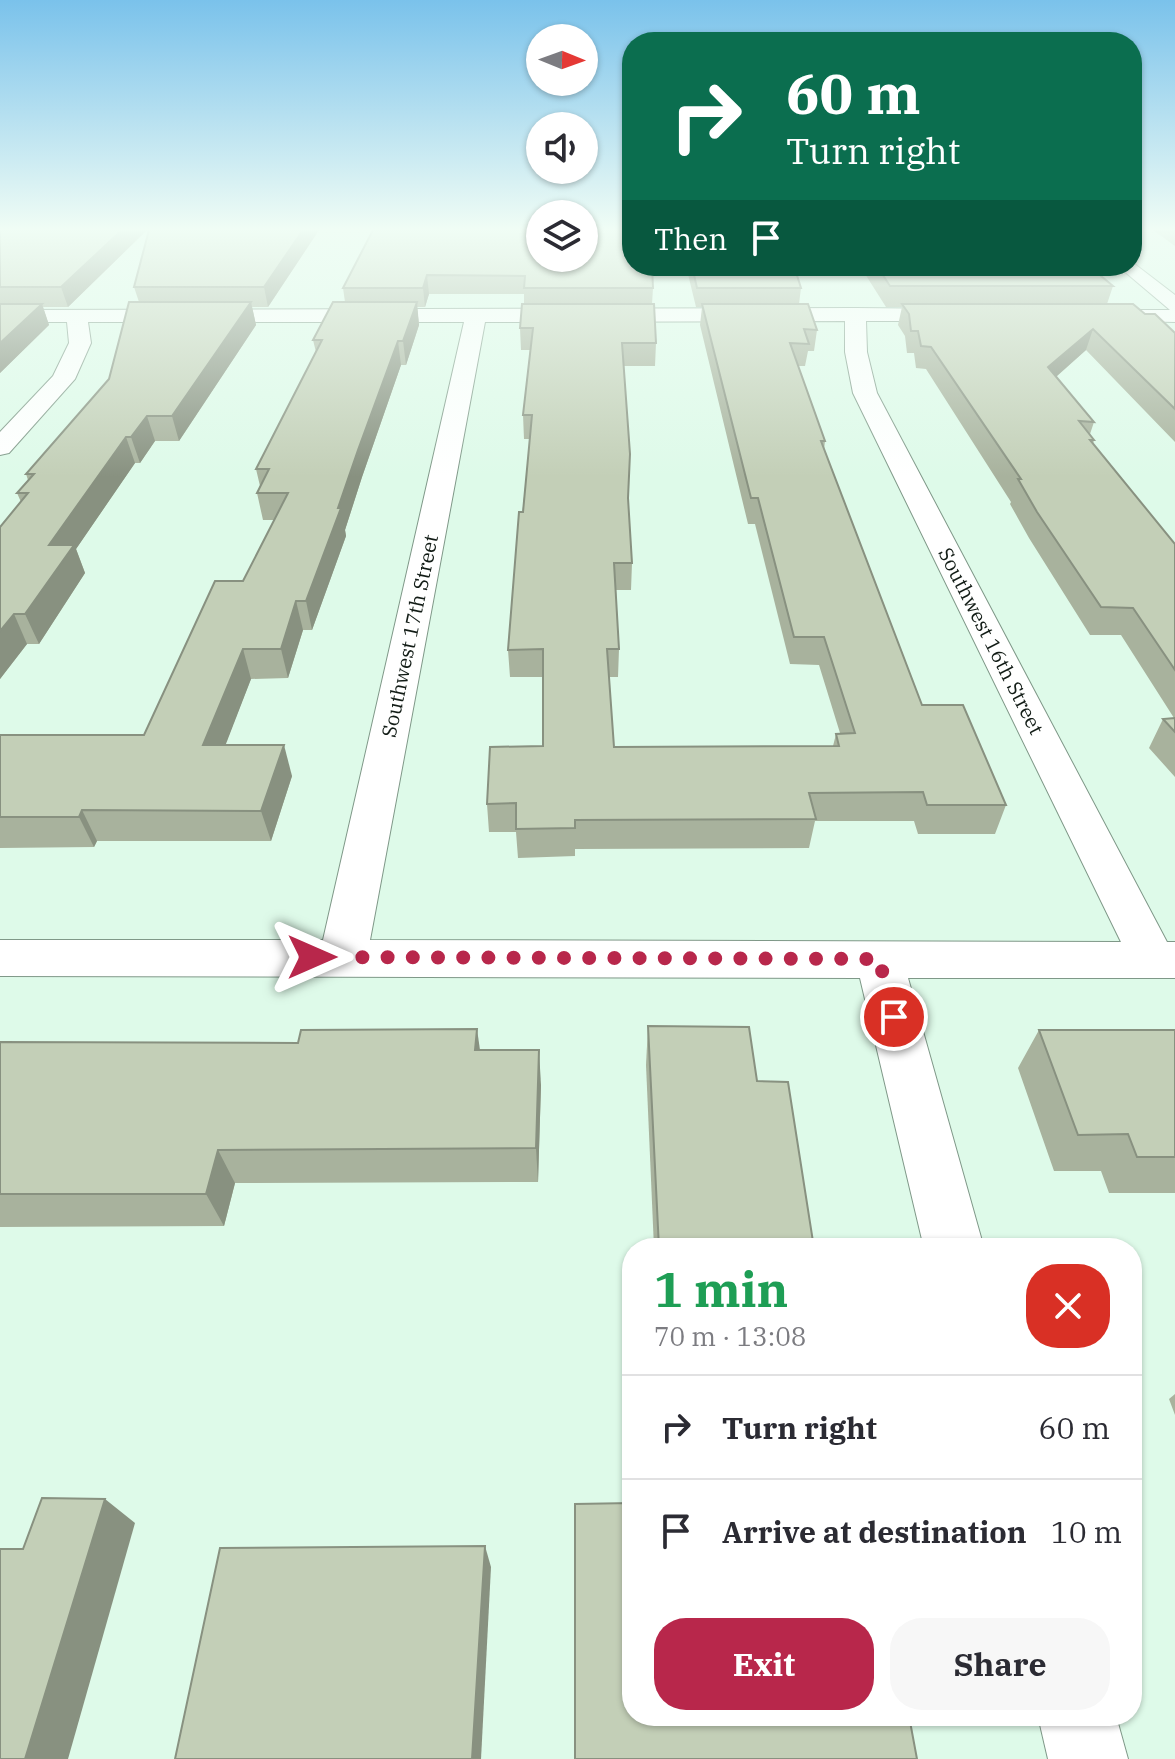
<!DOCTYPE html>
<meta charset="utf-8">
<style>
body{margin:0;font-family:"IBM Plex Serif",serif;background:#f7f7f7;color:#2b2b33;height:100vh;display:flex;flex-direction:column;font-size:30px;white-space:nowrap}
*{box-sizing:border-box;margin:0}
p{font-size:26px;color:#7c7c81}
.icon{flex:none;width:44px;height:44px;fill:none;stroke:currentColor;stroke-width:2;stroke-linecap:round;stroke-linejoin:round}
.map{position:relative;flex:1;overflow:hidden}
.details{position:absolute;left:622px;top:1238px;width:520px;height:488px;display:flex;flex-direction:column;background:#fff;border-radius:32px;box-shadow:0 2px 6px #0004}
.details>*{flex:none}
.hud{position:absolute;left:622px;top:32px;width:520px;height:244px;border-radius:32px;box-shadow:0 2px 6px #0004;background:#0b6e4f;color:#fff;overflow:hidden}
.needle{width:52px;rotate:91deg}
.fabs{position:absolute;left:526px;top:24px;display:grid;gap:16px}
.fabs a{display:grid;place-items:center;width:72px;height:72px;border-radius:50%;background:#fff;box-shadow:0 2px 6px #0004;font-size:40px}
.pin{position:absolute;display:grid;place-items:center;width:68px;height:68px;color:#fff;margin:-34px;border:4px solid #fff;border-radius:50%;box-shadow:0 2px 8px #0007}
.me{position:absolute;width:88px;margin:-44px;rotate:90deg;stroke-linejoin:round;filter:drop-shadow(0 0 6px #0008)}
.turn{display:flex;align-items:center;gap:28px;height:168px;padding:0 32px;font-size:36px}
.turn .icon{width:104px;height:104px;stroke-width:2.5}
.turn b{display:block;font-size:56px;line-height:68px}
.then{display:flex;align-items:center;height:76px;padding:0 32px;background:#0003;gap:16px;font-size:30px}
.round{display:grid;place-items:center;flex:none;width:84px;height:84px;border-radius:32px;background:#f7f7f7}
.summary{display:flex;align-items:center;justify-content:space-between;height:136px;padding:0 32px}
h1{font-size:48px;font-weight:800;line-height:60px;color:#1e9e55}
.cta{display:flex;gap:16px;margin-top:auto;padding:16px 32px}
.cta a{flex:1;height:92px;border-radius:32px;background:#b8274b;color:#fff;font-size:32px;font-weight:800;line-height:92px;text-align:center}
.cta a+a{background:#f7f7f7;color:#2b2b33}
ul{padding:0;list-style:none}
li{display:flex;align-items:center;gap:24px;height:104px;padding:0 32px;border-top:2px solid #e1e1e2}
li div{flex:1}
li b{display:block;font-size:30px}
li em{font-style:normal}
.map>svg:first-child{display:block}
</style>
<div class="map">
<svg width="1175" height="1759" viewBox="0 0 1175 1759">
<rect width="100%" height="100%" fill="#defae9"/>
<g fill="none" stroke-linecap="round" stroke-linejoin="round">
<defs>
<g id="minor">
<polygon points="1132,262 1175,295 1175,322 1090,320 1087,316 1097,310 1170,310 1118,266 1132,266"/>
<path d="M 855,308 L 961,309 L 971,315 L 961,321 L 866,321 L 867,352 L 877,393 L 1167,942 L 1175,942 L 1175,978 L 908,978 L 984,1248 L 924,1248 L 860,978 L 0,976 L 0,940 L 323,940 L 464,322 L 88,322 L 91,343 L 75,379 L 9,453 L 0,455 L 0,432 L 53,376 L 69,343 L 67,322 L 0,322 L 0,310 ZM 845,321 L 845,352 L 853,393 L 1121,942 L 370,940 L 485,322 Z"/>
<polygon points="1038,1716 1116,1716 1128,1759 1048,1759"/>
</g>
</defs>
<use href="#minor" stroke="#7f9888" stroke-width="2"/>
<use href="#minor" fill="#fff" fill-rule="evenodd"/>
</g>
<g fill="#a8b29d">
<polygon points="0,230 147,230 68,307 43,307 49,325 0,373"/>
<polygon points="319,230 268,307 252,307 256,325 179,441 155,441 140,463 135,463 76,549 85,573 39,644 27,644 0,679 0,527 21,502 17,493 28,480 26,474 109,379 139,302 134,287"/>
<polygon points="373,230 653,288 652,304 656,343 655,366 624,366 628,503 632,563 631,590 616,590 619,649 618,677 609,677 614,747 833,746 836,734 840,733 819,665 790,664 755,524 748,524 700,325 702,307 696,307 686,266 794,266 801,288 799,304 817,330 814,351 808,351 805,366 798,366 825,441 824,450 922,705 1006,805 995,834 918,834 914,821 815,821 809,848 575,849 575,856 518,858 516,832 489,832 487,804 543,746 543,677 510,677 508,650 530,439 524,439 523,415 530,350 521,350 520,328 524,304 524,294 429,294 425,307 417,307 419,325 406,365 401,365 362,477 345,530 346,536 312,630 303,630 288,678 251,679 225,745 292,776 271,841 97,841 94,847 0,848 0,735 144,735 243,581 274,520 263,520 257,493 260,486 256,469 316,352 313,340 345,302 343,288"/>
<polygon points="1153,230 1175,230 1175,246"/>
<polygon points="860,266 1089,266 1113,286 1107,304 1145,314 1175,333 1175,442 1086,350 1056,377 1094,422 1090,434 1094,440 1093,444 1175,544 1175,777 1149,748 1163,719 1174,718 1121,635 1090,635 1029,538 1010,504 1011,502 926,369 916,368 914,353 907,353 905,336 898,325 902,307 886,307"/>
<polygon points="648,1026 757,1081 814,1248 654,1248 646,1065"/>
<polygon points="1039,1030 1175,1030 1175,1193 1109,1193 1101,1171 1054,1171 1018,1068"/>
<polygon points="0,1042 480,1050 541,1085 538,1182 235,1183 224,1226 0,1227"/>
<polygon points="1175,1394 1175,1415 1169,1399"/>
</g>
<g fill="#889180">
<polygon points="122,230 147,230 68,307 61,287"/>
<polygon points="303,230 319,230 268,307 264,287"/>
<polygon points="427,275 429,294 425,307 423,288"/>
<polygon points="251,302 256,325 179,441 172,416"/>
<polygon points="417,302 419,325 406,365 403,341"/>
<polygon points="42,304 49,325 0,373 0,343"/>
<polygon points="1093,329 1086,350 1041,390 1048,367"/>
<polygon points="398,341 401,365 362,477 345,530 346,536 312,630 306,601 358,450"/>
<polygon points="147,416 155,441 140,463 131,437"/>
<polygon points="126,437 135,463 76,549 85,573 39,644 25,614 49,545"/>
<polygon points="296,601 303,630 288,678 281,649"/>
<polygon points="14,614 27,644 0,679 0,631"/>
<polygon points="243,649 251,679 214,775 203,745"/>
<polygon points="284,745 292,776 271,841 261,811"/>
<polygon points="82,810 97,841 94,847 79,817"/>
<polygon points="477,1029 482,1064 475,1050"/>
<polygon points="539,1050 541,1085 538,1182 536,1148"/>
<polygon points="218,1150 235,1183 224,1226 206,1194"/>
<polygon points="105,1499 135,1523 68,1759 25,1759"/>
<polygon points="485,1546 491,1567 481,1759 472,1759"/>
</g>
<g fill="#c3cfb7" stroke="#889180" stroke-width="2">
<polygon points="0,230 122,230 61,287 0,287"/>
<polygon points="149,230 303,230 264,287 134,287"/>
<polygon points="373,230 540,230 540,258 584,258 584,230 632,230 632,266 652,266 653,288 524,288 525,276 427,275 423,288 343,288"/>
<polygon points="692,266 794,266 801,288 697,288"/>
<polygon points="877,266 1089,266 1113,286 890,286"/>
<polygon points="129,302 251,302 172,416 147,416 131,437 126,437 49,545 74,545 25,614 14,614 0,631 0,527 28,493 17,493 34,474 26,474 109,379"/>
<polygon points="333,302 417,302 403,341 398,341 358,450 338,508 341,508 306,601 296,601 281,649 243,649 203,745 284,745 261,811 82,810 79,817 0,817 0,735 144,735 215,581 243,581 288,493 257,493 269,469 256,469 322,340 313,340"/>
<polygon points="0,304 42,304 0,343"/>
<polygon points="522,304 654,304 656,343 622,343 630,454 628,498 632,563 614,563 619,649 607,649 614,747 839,746 836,734 855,733 824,637 794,637 758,498 751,498 702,304 808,304 817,330 804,329 809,344 790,343 825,441 821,441 922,705 963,705 1006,805 927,805 923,792 809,793 816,819 575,820 575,828 516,829 516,803 487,804 490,747 543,746 543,649 508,650 519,512 523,512 532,415 523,415 533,328 520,328"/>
<polygon points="902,304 1133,304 1145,314 1155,314 1175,333 1175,409 1093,329 1048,367 1094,422 1079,421 1094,440 1090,440 1175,544 1175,670 1133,608 1101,607 1037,512 1018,479 1021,479 931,347 921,346 918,331 911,331 909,314"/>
<polygon points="1175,718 1175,732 1163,719"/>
<polygon points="648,1026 749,1027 757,1081 788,1082 814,1248 659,1248"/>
<polygon points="477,1029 475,1050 539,1050 536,1148 218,1150 206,1194 0,1194 0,1042 298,1043 301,1030"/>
<polygon points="1039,1030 1175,1030 1175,1157 1137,1157 1128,1134 1078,1135"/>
<polygon points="42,1498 105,1499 25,1759 0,1759 0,1549 23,1549"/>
<polygon points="632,1503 632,1716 909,1716 917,1759 575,1759 575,1504"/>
<polygon points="485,1546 472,1759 175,1759 220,1548"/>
</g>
<linearGradient id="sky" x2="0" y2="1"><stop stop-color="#7ac2eb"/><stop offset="0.48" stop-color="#f0fdf5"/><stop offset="1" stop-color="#f0fdf5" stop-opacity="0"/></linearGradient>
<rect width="1175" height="477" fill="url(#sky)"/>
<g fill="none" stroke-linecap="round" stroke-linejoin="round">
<polyline stroke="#b8274b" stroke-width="14" stroke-dasharray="0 25.2" points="312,957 879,959 894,1017"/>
</g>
<g text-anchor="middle" stroke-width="8" stroke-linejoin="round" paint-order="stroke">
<g font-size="20" fill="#121c16" stroke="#fff">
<text transform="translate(410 636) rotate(-78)" y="7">Southwest 17th Street</text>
<text transform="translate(991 641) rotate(63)" y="7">Southwest 16th Street</text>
</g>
</g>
</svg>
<div class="fabs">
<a><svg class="needle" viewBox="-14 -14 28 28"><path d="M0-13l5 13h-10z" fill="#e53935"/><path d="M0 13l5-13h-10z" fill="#7c7c81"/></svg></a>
<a><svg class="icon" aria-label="sound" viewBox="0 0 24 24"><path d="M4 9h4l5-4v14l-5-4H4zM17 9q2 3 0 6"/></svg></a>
<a><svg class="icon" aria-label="layers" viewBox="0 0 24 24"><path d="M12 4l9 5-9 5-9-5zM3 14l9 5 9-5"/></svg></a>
</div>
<div class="pin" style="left:894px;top:1017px;background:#d93025"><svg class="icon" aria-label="arrive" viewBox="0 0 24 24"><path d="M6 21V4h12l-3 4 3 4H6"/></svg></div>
<svg class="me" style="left:312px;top:957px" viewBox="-20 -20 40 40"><path d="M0-17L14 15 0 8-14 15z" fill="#b8274b" stroke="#fff" stroke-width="4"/></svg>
<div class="hud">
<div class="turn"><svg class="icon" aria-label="right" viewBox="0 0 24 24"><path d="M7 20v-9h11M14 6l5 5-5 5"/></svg><div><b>60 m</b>Turn right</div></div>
<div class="then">Then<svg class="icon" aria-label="arrive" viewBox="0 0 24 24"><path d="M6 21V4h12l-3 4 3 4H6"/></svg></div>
</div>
<section class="details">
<div class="summary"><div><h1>1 min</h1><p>70 m · 13:08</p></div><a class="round" style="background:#d93025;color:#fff"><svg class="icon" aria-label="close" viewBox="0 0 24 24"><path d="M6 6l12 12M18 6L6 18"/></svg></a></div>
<ul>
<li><svg class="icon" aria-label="right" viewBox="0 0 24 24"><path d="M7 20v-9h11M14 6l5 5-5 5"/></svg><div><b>Turn right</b></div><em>60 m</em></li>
<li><svg class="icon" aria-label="arrive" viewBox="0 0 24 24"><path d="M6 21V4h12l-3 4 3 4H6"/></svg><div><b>Arrive at destination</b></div><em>10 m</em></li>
</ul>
<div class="cta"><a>Exit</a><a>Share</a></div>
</section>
</div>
